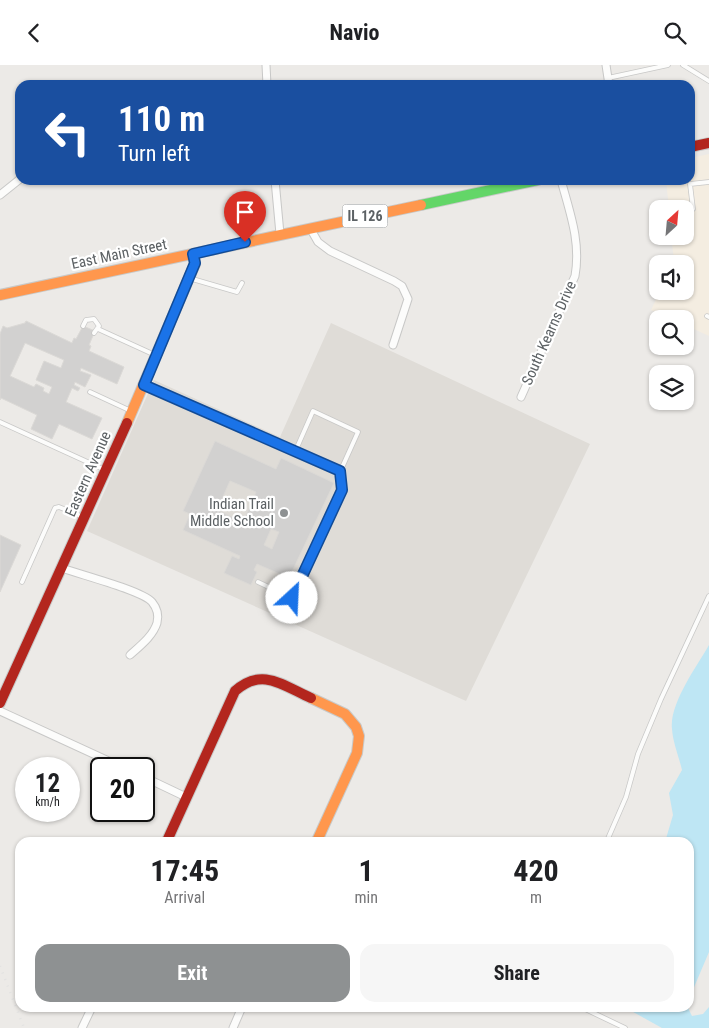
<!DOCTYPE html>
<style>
body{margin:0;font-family:"Roboto Condensed",sans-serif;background:#f6f6f6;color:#202124;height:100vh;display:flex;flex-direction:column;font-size:19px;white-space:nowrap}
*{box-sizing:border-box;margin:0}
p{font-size:16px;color:#757577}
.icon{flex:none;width:28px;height:28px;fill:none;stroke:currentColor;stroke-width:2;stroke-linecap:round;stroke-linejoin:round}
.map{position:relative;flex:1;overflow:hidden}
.sheet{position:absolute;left:15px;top:772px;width:679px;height:175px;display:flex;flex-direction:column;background:#fff;border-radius:15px;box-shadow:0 1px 4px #0004}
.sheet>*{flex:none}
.top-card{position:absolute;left:15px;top:15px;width:680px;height:105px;border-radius:15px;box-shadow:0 1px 4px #0004;background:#1a4fa0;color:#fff;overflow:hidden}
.needle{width:32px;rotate:26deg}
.fabs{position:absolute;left:649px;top:135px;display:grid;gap:10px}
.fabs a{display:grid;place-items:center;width:45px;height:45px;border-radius:10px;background:#fff;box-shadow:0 1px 4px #0004;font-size:25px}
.speed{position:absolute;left:15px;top:692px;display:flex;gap:10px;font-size:25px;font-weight:700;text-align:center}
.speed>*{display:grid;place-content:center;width:65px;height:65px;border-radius:50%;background:#fff;box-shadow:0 1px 4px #0004;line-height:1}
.speed small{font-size:12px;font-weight:400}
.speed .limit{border:2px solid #111;border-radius:8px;background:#fff;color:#111}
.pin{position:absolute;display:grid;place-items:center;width:42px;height:42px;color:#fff;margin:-51px -21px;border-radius:50% 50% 50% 0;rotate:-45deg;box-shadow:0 0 5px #0007}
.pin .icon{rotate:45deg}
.me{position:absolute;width:55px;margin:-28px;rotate:25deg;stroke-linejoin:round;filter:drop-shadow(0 0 4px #0008)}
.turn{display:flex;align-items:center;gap:18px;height:105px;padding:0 20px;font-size:22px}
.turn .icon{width:65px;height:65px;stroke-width:2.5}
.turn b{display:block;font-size:35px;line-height:42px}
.eta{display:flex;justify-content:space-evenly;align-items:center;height:85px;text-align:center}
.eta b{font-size:30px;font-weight:700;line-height:35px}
.button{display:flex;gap:10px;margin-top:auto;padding:10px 20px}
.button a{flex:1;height:58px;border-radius:15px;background:#8e9192;color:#fff;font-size:20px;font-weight:700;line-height:58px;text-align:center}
.button a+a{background:#f6f6f6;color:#202124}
header{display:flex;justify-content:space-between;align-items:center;height:65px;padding:0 20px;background:#fff;font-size:22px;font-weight:700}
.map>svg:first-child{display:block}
</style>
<header><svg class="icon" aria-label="back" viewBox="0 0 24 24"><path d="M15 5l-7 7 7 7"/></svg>Navio<svg class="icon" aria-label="search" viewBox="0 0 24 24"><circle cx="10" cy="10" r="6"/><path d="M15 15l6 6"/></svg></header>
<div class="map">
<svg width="709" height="963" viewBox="0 0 709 963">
<rect width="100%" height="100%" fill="#eceae7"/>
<polygon fill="#f4ede1" points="709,89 709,271 685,260 685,254 670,254 651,245 660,226 685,226 685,199 672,199 674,195 671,171 685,171 685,144 669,144 666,115 690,115 690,93"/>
<polygon fill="#dfdcd7" points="331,258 590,379 466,636 87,466 154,315 280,372"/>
<g fill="#bee6f4">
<path d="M 709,580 L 709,887 L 689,934 L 689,778 L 665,777 L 673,750 L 669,728 L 682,705 C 679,692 673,678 672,664 C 669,639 697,601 709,580 Z"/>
<polygon points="709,942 709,963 662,963 626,943 688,943 692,951 703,949"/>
</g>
<g fill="#d2d1d0" stroke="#dbd9d6" fill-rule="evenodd">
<path d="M 26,256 L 72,278 L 74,273 L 76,274 L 83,261 L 95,266 L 89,280 L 91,281 L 89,286 L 124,302 L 117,319 L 81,303 L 80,306 L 91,310 L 85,322 L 75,317 L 74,320 L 80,323 L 78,326 L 72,323 L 66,337 L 102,353 L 92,374 L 59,359 L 52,374 L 31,364 L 37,350 L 1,333 L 0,335 L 0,269 L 3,261 L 7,263 L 25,258 ZM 25,278 L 64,295 L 61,303 L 44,296 L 36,315 L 52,322 L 49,329 L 43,326 L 44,323 L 36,319 L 34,322 L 10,311 Z"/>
<path d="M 215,376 L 276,404 L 281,393 L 334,418 L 289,513 L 257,499 L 254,505 L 257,507 L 251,520 L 224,508 L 232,491 L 239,494 L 240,491 L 183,465 L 190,449 L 183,446 ZM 230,416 L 256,427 L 243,457 L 217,445 ZM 271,464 L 279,467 L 272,484 L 264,480 Z"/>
<polygon points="0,470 21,480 0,527"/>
</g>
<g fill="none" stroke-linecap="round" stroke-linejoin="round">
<defs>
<g id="lane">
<polyline points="683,0 709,16"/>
<polyline points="608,13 668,0"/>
<polyline points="693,144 690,119 709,117"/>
<polyline points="189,213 237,227 242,218"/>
<polyline points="707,251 709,252"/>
<polyline points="83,261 86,255 94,254 99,261 94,268"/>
<polyline points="98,264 155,290"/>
<polyline points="144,320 340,407 343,425 292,533 258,517"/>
<polyline points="90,327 131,346"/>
<polyline points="0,357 105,405"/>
<polyline points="295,387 313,346 358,367 340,407"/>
<polyline points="22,517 55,443 59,442 83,452"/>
<polyline points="606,778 626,732 638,689 661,634 709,531"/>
<polyline points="581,942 625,963"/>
</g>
<g id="street">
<polyline points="266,0 267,20"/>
<polyline points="606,0 609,20"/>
<polyline points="275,115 280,169"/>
<polyline points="0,130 20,114"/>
<polyline points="310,163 318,177 330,186 394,216 402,221 408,234 393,280"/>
<path d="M 521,332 L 575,211 C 581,177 570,148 561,115"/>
<path d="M 62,503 C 81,510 141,525 152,537 C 157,543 159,550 157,558 C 153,571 140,581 130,590"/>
<polyline points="0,646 126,704"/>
<polyline points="144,712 186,732"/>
<polyline points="82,963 92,942"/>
<polyline points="233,963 242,942"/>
</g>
<polyline id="fast" points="421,140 538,115"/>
<g id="slow">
<polyline points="0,230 421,140"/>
<polyline points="127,358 195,199 193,189"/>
<polyline points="311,633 345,649 356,662 359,671 357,688 316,778"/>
</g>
<g id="jam">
<polyline points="690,82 709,78"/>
<polyline points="0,638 127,358"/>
<path d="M 166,778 L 235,626 C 262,602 282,620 311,633"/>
</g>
</defs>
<use href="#lane" stroke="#c8c8c7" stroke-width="5.5"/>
<use href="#street" stroke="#c8c8c7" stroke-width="9"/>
<use href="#fast" stroke="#c8c9c8" stroke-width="12"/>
<use href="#slow" stroke="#c8c9c8" stroke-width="12"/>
<use href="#jam" stroke="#c8c9c8" stroke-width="12"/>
<use href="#lane" stroke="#fcfcfb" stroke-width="4"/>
<use href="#street" stroke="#fcfcfb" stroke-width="7"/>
<use href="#fast" stroke="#63d668" stroke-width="10"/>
<use href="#slow" stroke="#ff974d" stroke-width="10"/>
<use href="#jam" stroke="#b3261e" stroke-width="10"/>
<polyline stroke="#e2e2e1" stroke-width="2.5" stroke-dasharray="1 6" stroke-linecap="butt" points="0,901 24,963"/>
</g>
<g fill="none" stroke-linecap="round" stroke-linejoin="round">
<defs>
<polyline id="route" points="245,177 193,189 195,198 144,320 340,406 342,425 292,533"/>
</defs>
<use href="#route" stroke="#114b97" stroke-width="12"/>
<use href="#route" stroke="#1a73e8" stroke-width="9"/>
</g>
<circle fill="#8e9192" stroke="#fff" stroke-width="2" cx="284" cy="448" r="5"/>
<g text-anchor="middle" stroke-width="4.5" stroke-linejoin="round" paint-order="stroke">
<rect fill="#fff" stroke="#8d9092" stroke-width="1" x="342.5" y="139.5" width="45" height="23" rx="4"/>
<g font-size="14" font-weight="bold" fill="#5c6164">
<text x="365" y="156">IL 126</text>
</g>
<g font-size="15" fill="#5c6164" stroke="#fff">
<text transform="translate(119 189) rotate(-12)" y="5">East Main Street</text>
<text transform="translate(549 268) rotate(-66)" y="5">South Kearns Drive</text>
<text transform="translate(88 409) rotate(-66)" y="5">Eastern Avenue</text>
</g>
<g font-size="15" fill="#5c6164" stroke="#fff" text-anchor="end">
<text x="274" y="444">Indian Trail<tspan x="274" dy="17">Middle School</tspan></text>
</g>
</g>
</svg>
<div class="fabs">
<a><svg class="needle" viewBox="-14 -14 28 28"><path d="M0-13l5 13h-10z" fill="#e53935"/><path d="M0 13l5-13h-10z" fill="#757577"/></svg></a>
<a><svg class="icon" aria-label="sound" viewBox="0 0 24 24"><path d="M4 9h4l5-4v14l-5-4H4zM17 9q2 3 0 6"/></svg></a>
<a><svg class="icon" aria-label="search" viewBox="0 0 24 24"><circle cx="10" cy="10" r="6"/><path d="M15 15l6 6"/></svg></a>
<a><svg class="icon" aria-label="layers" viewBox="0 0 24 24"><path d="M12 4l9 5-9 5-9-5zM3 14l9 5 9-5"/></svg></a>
</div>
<div class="speed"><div>12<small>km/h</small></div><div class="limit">20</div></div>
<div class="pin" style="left:245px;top:177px;background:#d93025"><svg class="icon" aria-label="arrive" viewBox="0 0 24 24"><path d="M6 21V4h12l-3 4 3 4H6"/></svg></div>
<svg class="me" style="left:292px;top:533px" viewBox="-20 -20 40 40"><circle r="19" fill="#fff"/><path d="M0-13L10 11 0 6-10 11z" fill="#1a73e8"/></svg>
<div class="top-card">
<div class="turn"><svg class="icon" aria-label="left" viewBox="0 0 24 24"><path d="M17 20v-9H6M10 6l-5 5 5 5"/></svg><div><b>110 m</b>Turn left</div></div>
</div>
<section class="sheet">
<div class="eta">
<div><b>17:45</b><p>Arrival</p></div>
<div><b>1</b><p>min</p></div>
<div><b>420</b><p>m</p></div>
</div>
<div class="button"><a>Exit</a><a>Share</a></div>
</section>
</div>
